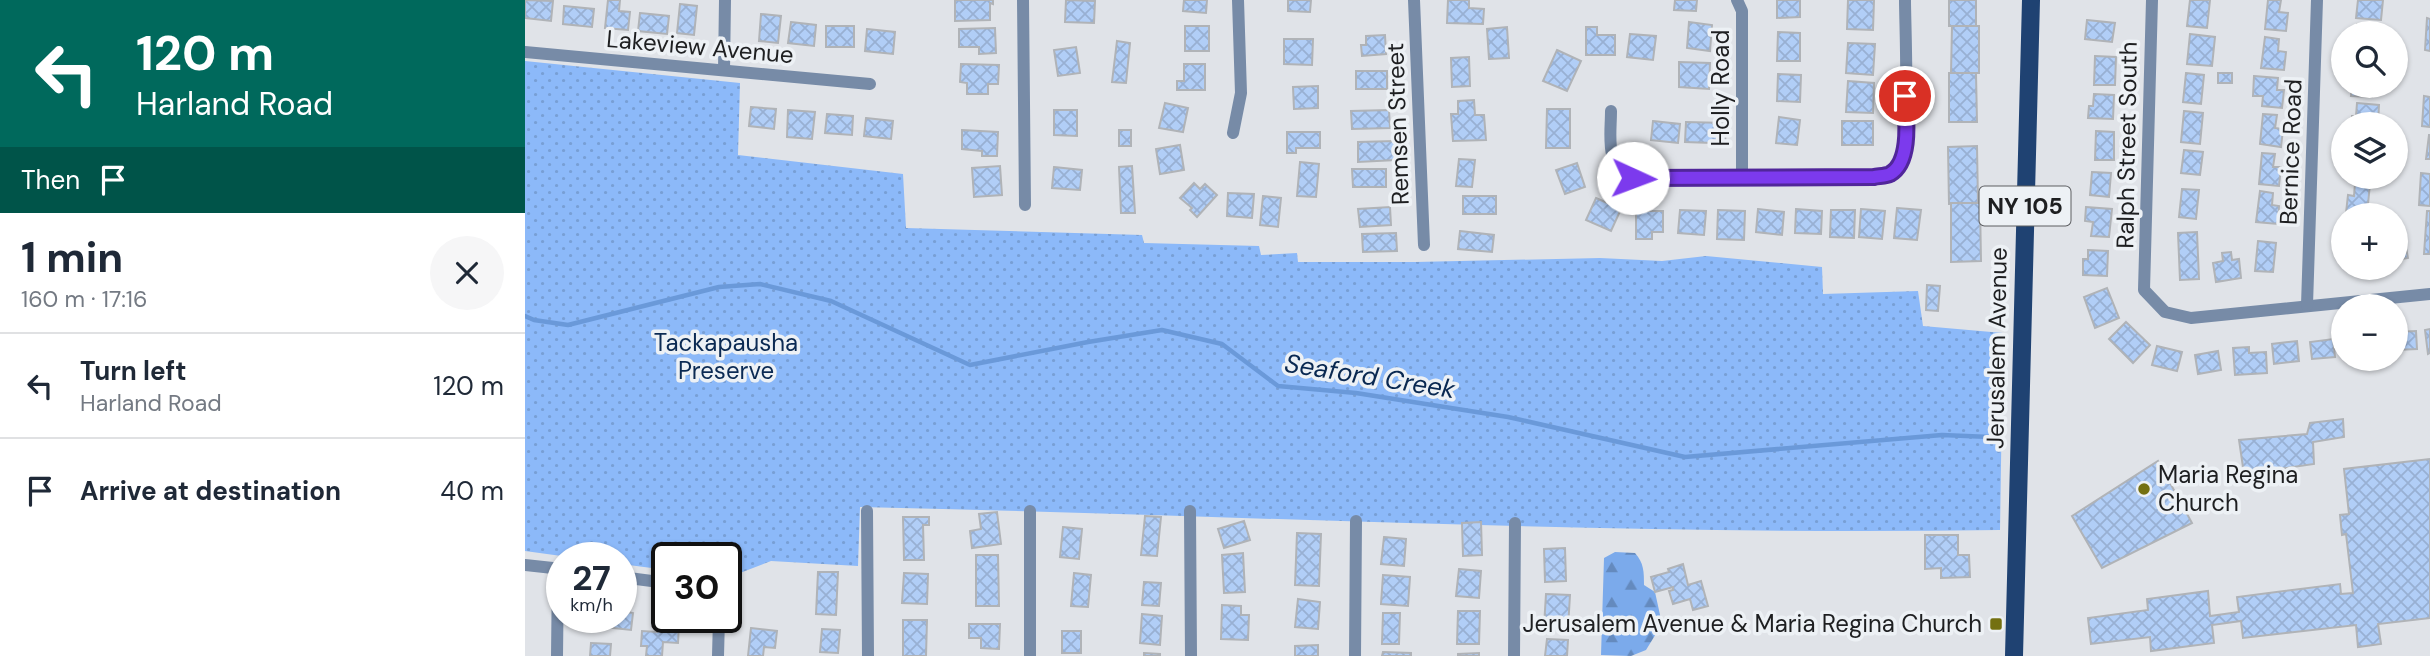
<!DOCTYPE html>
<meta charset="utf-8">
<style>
body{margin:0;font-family:"DM Sans",sans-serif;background:#f6f6f7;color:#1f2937;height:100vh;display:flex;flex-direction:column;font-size:26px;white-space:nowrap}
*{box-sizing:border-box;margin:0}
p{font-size:23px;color:#747a83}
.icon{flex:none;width:38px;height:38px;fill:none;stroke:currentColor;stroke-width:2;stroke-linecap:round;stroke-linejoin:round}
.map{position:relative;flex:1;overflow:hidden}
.side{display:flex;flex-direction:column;background:#fff;width:525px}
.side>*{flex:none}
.banner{background:#00695c;color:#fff;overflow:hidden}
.controls{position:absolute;left:1806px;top:21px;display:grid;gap:14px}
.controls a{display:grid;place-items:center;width:77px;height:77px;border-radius:50%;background:#fff;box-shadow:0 2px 5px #0004;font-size:35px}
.speed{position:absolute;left:21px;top:542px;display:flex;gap:14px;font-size:35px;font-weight:700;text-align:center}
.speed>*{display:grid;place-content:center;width:91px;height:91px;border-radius:50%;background:#fff;box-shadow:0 2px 5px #0004;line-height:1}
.speed small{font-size:18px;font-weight:400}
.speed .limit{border:4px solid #111;border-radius:10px;background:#fff;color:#111}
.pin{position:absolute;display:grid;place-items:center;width:60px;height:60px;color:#fff;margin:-30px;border:4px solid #fff;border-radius:50%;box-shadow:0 2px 7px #0007}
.me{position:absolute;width:77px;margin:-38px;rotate:92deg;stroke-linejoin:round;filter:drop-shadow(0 0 5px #0008)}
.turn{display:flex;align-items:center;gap:24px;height:147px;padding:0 21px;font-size:32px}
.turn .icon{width:91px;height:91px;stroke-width:2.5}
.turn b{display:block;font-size:49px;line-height:60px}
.then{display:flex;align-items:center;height:66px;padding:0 21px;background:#0003;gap:14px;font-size:26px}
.round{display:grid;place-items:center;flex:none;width:74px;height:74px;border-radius:37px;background:#f6f6f7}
.headline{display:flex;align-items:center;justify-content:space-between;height:119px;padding:0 21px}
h1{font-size:42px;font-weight:700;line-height:52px}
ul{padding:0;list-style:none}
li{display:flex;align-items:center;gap:21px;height:105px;padding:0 21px;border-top:2px solid #e0e1e3}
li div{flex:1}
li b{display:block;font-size:26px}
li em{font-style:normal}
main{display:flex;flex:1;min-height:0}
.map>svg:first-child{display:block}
</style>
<main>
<section class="side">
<div class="banner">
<div class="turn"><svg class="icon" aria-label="left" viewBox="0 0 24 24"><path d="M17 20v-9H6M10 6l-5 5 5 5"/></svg><div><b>120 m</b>Harland Road</div></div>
<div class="then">Then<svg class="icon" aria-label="arrive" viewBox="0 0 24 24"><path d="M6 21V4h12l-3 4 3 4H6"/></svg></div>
</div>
<div class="headline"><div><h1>1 min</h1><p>160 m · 17:16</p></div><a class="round"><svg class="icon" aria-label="close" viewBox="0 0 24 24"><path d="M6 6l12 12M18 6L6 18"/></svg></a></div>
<ul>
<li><svg class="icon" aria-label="left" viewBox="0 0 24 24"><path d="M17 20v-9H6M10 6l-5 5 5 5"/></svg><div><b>Turn left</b><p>Harland Road</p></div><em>120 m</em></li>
<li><svg class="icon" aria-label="arrive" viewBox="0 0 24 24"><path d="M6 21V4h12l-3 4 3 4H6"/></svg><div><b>Arrive at destination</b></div><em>40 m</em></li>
</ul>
</section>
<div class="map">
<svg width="1905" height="656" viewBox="0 0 1905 656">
<defs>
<pattern id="forest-firs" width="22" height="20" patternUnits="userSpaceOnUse" patternTransform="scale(1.75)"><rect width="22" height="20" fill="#7baaeb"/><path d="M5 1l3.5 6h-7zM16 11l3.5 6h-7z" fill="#648abe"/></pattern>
<pattern id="park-dots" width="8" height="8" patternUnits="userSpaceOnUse" patternTransform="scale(1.75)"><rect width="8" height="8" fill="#8cb9f9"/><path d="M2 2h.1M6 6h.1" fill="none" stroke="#789fd5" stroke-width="1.8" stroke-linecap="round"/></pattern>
<pattern id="building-cross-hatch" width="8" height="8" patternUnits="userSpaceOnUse" patternTransform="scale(1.75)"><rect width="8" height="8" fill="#b1cef7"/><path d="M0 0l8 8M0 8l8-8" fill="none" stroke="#98b0d3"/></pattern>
</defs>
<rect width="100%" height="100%" fill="#e0e3e8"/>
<path fill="url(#forest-firs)" d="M 1090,552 L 1110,553 C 1119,563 1119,572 1119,585 L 1130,592 L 1137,624 L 1121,650 L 1106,656 L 1076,655 L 1079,558 Z"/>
<path fill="url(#park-dots)" d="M 0,61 L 215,83 L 213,155 L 378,174 L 381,228 L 617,235 L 619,243 L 734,246 L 736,255 L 772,253 L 773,262 L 890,262 L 1075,258 L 1137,261 L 1181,256 L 1297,267 L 1298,294 L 1393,291 L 1398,326 L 1478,333 L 1475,530 C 1095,536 715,515 335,507 L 333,566 L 246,561 L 202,578 L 201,558 L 142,558 L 142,570 L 96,564 L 96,558 L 51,558 L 0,551 Z"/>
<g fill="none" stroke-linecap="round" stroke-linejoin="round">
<polyline stroke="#6a99d9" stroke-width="4.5" points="0,316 9,320 43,325 194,287 235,284 306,301 445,365 563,342 637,330 697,344 753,386 831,393 983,417 1160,457 1417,435 1465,437"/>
</g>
<g fill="url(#building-cross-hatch)" stroke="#b0b3b7" stroke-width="2">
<polygon points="0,0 28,1 26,21 0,18"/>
<polygon points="83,0 95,0 94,11 105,12 103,30 80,28"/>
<polygon points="430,0 468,0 468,4 465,3 465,20 430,21"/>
<polygon points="541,0 570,1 569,23 540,22"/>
<polygon points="659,0 682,0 681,13 658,11"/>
<polygon points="763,0 786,0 785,12 763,11"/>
<polygon points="923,0 944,0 944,8 959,9 958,24 922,23"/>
<polygon points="1150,0 1172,0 1171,11 1149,10"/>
<polygon points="1252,0 1275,0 1275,17 1252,18"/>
<polygon points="1323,0 1349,0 1348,30 1322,29"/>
<rect x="1424" y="0" width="27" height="26"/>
<polygon points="1665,0 1685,0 1682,28 1662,26"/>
<polygon points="1743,0 1756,0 1754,12 1763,13 1761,31 1740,29"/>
<polygon points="1833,0 1858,0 1856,20 1831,18"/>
<polygon points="155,4 172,6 169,35 152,33"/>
<polygon points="39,6 69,9 67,27 38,24"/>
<polygon points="115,13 144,16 142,34 113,31"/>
<polygon points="236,14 256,16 253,43 234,41"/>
<polygon points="1902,18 1905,19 1905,51 1900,50"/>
<polygon points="1562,20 1590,23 1587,42 1560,39"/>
<polygon points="266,22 291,25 289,46 263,43"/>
<polygon points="1164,22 1187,25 1185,51 1162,48"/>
<polygon points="1832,24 1851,26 1851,33 1831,33"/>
<rect x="301" y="26" width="28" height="21"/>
<rect x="660" y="26" width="24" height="25"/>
<polygon points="1427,26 1454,26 1454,73 1426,73"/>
<polygon points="982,27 984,58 964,59 962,29"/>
<polygon points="1061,27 1072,27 1072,35 1090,35 1090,55 1061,55"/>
<polygon points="470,28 471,53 454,54 454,47 434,47 434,29"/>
<polygon points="342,29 370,32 368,54 340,51"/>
<polygon points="1253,32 1275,33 1275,61 1252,61"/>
<polygon points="1105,34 1131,36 1128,60 1102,57"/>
<polygon points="1665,34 1690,37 1687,66 1662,64"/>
<polygon points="860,35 861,54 837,56 836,45 841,45 841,36"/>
<polygon points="1740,37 1754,39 1753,51 1761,52 1759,70 1736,68"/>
<polygon points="759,39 788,39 787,65 759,64"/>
<polygon points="592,41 605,43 601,83 587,82"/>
<polygon points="1323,43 1350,44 1348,75 1321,73"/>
<polygon points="551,47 555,73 533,76 529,50"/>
<polygon points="1032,50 1056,61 1042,91 1018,81"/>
<polygon points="1570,56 1591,57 1590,85 1569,85"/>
<polygon points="944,57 945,86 927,87 926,58"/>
<polygon points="1154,62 1185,63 1184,89 1154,87"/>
<polygon points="436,64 474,65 473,84 463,84 463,94 442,94 442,83 435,82"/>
<polygon points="659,64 680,64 680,90 652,90 652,81 659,81"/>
<rect x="831" y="71" width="31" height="18"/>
<polygon points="1424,73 1451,73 1452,122 1424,122"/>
<polygon points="1661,73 1679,75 1676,104 1658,102"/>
<rect x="1693" y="73" width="14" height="10"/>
<polygon points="1253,74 1276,75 1275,102 1252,101"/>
<polygon points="1729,76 1753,78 1752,90 1759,90 1757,108 1737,106 1738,96 1728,96"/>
<polygon points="1323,81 1349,83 1348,113 1321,112"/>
<polygon points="793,86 793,108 769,109 768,87"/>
<polygon points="1827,86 1856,86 1856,89 1848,88 1847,97 1826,96"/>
<polygon points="1569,94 1589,95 1588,119 1563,118 1564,106 1568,106"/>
<polygon points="1899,96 1905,97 1905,127 1897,126"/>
<polygon points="949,100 950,115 959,115 961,140 928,141 926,114 933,114 933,101"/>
<polygon points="640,103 663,108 658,132 634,128"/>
<polygon points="1832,103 1854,105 1853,124 1827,124 1827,116 1831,116"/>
<polygon points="226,107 251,109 249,129 224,126"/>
<polygon points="1022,109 1045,109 1045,148 1021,148"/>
<polygon points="263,110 290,112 287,139 262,137"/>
<polygon points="529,110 552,110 552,136 529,135"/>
<polygon points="864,110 865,128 827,129 826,111"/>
<polygon points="1659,111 1678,113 1675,144 1656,142"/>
<polygon points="302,114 328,116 327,135 300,133"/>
<polygon points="1738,114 1752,115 1750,128 1758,129 1756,147 1735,144"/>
<polygon points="1254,117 1275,120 1272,145 1251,143"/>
<polygon points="341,118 368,121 366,139 339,136"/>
<polygon points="1128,121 1155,124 1153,143 1126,140"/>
<rect x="1317" y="121" width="31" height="24"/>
<polygon points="1161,122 1201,123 1200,146 1188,146 1188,143 1160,142"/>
<polygon points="437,130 473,132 472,156 457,156 457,151 437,149"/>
<rect x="594" y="130" width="12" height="16"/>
<polygon points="1571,131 1589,132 1589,160 1570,160"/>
<polygon points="762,132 795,132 795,148 771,148 771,153 762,153"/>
<polygon points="1904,135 1905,135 1905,159 1901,159"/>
<polygon points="870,141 871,160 833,162 833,142"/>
<polygon points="655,145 659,170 635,174 631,149"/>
<polygon points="1452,146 1453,203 1424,204 1423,147"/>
<polygon points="1659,150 1678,152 1675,175 1656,173"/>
<polygon points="1737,153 1750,154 1748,167 1756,167 1754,186 1734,184"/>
<polygon points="934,159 950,160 947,187 931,186"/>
<polygon points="775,162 794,164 791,197 772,196"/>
<polygon points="1052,163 1060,187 1040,194 1031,170"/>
<polygon points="475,166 477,195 449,197 447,168"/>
<polygon points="607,166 610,213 596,213 594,167"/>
<polygon points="529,167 557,170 555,190 527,188"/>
<polygon points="827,169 861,169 861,187 828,187"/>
<polygon points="1567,172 1586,173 1584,197 1565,195"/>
<polygon points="1896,173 1905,174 1905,206 1894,205"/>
<polygon points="669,183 675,189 680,184 692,195 672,217 665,210 667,208 655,198"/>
<polygon points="1830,183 1845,184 1842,214 1821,213 1823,195 1829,196"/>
<polygon points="1657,189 1674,190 1671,219 1654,217"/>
<polygon points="1735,191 1748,193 1747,205 1754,206 1753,224 1731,222"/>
<polygon points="703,193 729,194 727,218 702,216"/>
<polygon points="738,196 756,198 753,227 735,225"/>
<rect x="938" y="196" width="33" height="18"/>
<polygon points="1071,198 1096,209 1086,231 1061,220"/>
<polygon points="1426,203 1455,203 1456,261 1426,262"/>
<polygon points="865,207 866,225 835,227 833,209"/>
<polygon points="1561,207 1587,209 1584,237 1566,236 1568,222 1560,221"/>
<polygon points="1372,208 1396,210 1392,240 1369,238"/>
<polygon points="1233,209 1259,212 1257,235 1231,232"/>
<polygon points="1271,209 1297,211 1296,234 1270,233"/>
<polygon points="1336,209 1360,211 1357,239 1334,237"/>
<polygon points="1155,210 1181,211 1179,235 1153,233"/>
<polygon points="1193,210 1220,211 1219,240 1192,239"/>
<polygon points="1306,210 1330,210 1329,238 1305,237"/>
<polygon points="1111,211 1138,211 1138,232 1127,232 1127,239 1111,239"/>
<polygon points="1902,211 1905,211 1905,254 1899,254"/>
<polygon points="935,231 969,235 967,252 933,249"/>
<polygon points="1878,231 1883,258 1871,260 1871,232"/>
<polygon points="1672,232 1674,279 1655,280 1653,233"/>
<polygon points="871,233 872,251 838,252 837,234"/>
<polygon points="1733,241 1751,243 1748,272 1730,271"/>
<polygon points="1563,250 1583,251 1582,276 1558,275 1558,259 1563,259"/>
<polygon points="1706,252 1707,260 1714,259 1716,278 1691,282 1688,263 1698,261 1697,253"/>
<polygon points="1402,285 1415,286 1413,311 1401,310"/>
<polygon points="1582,288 1594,318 1570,328 1559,297"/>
<polygon points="1601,322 1625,345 1608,363 1584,339"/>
<polygon points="1905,329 1905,353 1903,354 1900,330"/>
<polygon points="1891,331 1892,349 1871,350 1871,332"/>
<polygon points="1808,339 1810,357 1787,359 1785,342"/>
<polygon points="1772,341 1774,361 1749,364 1747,344"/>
<polygon points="1632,346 1657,352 1652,371 1627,365"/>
<polygon points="1724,347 1724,353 1741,352 1742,373 1710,375 1708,348"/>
<polygon points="1693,351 1696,370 1673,374 1670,355"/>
<polygon points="1818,419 1819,437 1788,442 1789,464 1719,474 1714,440 1782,434 1785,423"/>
<polygon points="1905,459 1905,618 1853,624 1856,644 1833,647 1831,625 1718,638 1716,621 1687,625 1689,643 1626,651 1625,637 1566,644 1563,618 1623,610 1622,599 1683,591 1685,616 1714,612 1712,597 1815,584 1816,594 1828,593 1821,534 1817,535 1815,515 1824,514 1819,469"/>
<polygon points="1633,461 1667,523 1577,568 1547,516"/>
<polygon points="472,512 476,544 447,548 445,531 456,529 454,514"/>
<polygon points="620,516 636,517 632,556 616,555"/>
<polygon points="378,517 404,517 404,525 398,525 399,560 379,560"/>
<polygon points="719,521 725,540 699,548 693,529"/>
<polygon points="956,522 957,555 938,556 937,523"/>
<polygon points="538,527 557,529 554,559 535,557"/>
<polygon points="772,533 796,534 794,586 770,585"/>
<polygon points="1400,535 1433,535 1433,555 1444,555 1445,577 1416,578 1416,568 1400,569"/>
<polygon points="859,537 881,539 879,566 856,564"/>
<polygon points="1040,548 1041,581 1020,582 1019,549"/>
<polygon points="718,553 720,592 699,593 697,555"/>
<polygon points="451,555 473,555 474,606 451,606"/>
<polygon points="1158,564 1163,585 1176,581 1183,606 1168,610 1165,599 1148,604 1144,591 1148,590 1148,587 1130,592 1126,577 1144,572 1143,569"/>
<polygon points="934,569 956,571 954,598 931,596"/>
<polygon points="293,572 313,572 311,615 291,614"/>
<polygon points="379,573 403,574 402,604 377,603"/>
<polygon points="549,573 566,575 563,607 546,606"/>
<polygon points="858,575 885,577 883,606 856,604"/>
<polygon points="619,582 636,583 634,606 617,605"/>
<polygon points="1021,594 1045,595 1043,628 1019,626"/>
<polygon points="773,599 795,602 793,629 770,627"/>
<polygon points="697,605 716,606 716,615 724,615 723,640 696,639"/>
<polygon points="96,611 108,613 106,630 70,626 71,618 96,618"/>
<polygon points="933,611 955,611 954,644 932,644"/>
<polygon points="858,613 875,613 874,644 857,644"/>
<polygon points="617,614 637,616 635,645 615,643"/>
<polygon points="378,620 402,620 401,656 378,656"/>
<polygon points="133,622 154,623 153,643 138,642 137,656 121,656 122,646 116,646 117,631 132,632"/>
<polygon points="444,624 475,624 474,649 456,648 456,638 444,638"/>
<polygon points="226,628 252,631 250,648 239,647 238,656 223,656"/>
<polygon points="297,629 315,630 313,653 295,652"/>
<rect x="537" y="631" width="19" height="22"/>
<polygon points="1022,639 1043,640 1042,656 1020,656"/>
<polygon points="66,643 86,644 85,656 65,656"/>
<polygon points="793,645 793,656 770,656 770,646"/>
<polygon points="858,652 886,653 886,656 857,656"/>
<polygon points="619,653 635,654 635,656 619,656"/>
<polygon points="954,653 954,656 933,656 933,654"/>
</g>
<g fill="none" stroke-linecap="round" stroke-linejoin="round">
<g stroke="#778ba7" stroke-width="12">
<polyline points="498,0 500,205"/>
<polyline points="889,0 899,245"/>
<polyline points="1212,0 1217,11 1217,177"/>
<polyline points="1627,0 1619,290 1640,312 1666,318 1905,294"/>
<polyline points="0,52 345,84"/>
<polyline points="199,70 200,0"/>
<path d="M 1086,111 C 1086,137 1079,166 1108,178 L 1349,177 C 1358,175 1367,175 1373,167 C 1386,149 1380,29 1380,0"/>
<polyline points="708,133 716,93 713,0"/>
<polyline points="1782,305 1792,0"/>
<polyline points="342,511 343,656"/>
<polyline points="505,511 505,656"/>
<polyline points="665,511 666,656"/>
<polyline points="0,565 37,569"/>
<polyline points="96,577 142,583"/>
<polyline points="32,656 33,569"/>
<polyline points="193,656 194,618"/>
<polyline points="830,656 831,521"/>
<polyline points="989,656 990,523"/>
</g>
<polyline stroke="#1f4272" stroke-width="18" points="1489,656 1506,0"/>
</g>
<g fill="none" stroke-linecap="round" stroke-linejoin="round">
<defs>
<path id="route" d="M 1108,178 L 1349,177 C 1353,176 1361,176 1365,174 C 1387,162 1381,116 1380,96"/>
</defs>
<use href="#route" stroke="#51269a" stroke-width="18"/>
<use href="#route" stroke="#7c3aed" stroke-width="12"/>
</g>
<g fill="#747011" stroke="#edf1f5" stroke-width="2.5">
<circle cx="1619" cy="489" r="7"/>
<rect x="1464" y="617" width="14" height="14" rx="3.5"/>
</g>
<g text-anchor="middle" stroke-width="7" stroke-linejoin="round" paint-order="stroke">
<rect fill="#edf1f5" stroke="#5c5e61" stroke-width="2" x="1454.5" y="186.5" width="91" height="39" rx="5"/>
<g font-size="23" font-weight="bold" fill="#1e1f21">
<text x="1500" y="214">NY 105</text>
</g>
<g font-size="24" fill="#1e1f21" stroke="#edf1f5">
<text transform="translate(175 47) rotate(5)" y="8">Lakeview Avenue</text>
<text transform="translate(1196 88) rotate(-90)" y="8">Holly Road</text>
<text transform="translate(873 124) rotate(-92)" y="8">Remsen Street</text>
<text transform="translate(1602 145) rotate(-89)" y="8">Ralph Street South</text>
<text transform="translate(1766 152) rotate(-88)" y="8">Bernice Road</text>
<text transform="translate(1472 348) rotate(-89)" y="8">Jerusalem Avenue</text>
</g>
<g font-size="24" fill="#0b2a53" stroke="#edf1f5">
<text x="201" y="351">Tackapausha<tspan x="201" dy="28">Preserve</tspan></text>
</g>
<g font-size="24" fill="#1e1f21" stroke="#edf1f5" text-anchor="start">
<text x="1633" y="483">Maria Regina<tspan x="1633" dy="28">Church</tspan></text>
<text x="1457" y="632" text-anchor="end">Jerusalem Avenue &amp; Maria Regina Church</text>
</g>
<g font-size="26" font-style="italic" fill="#092851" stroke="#edf1f5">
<text transform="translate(845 376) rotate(9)" y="9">Seaford Creek</text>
</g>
</g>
</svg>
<div class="controls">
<a><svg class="icon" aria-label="search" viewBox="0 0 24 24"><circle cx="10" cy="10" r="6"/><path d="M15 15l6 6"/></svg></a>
<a><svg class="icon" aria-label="layers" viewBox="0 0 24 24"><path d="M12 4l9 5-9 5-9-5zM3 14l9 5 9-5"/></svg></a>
<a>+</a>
<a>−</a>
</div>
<div class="speed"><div>27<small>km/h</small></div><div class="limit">30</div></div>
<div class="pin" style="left:1380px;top:96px;background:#d93025"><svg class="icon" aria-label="arrive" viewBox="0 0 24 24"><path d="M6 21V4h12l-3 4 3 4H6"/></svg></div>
<svg class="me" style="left:1108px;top:178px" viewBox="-20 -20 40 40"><circle r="19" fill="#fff"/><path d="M0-13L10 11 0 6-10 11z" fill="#7c3aed"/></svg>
</div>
</main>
